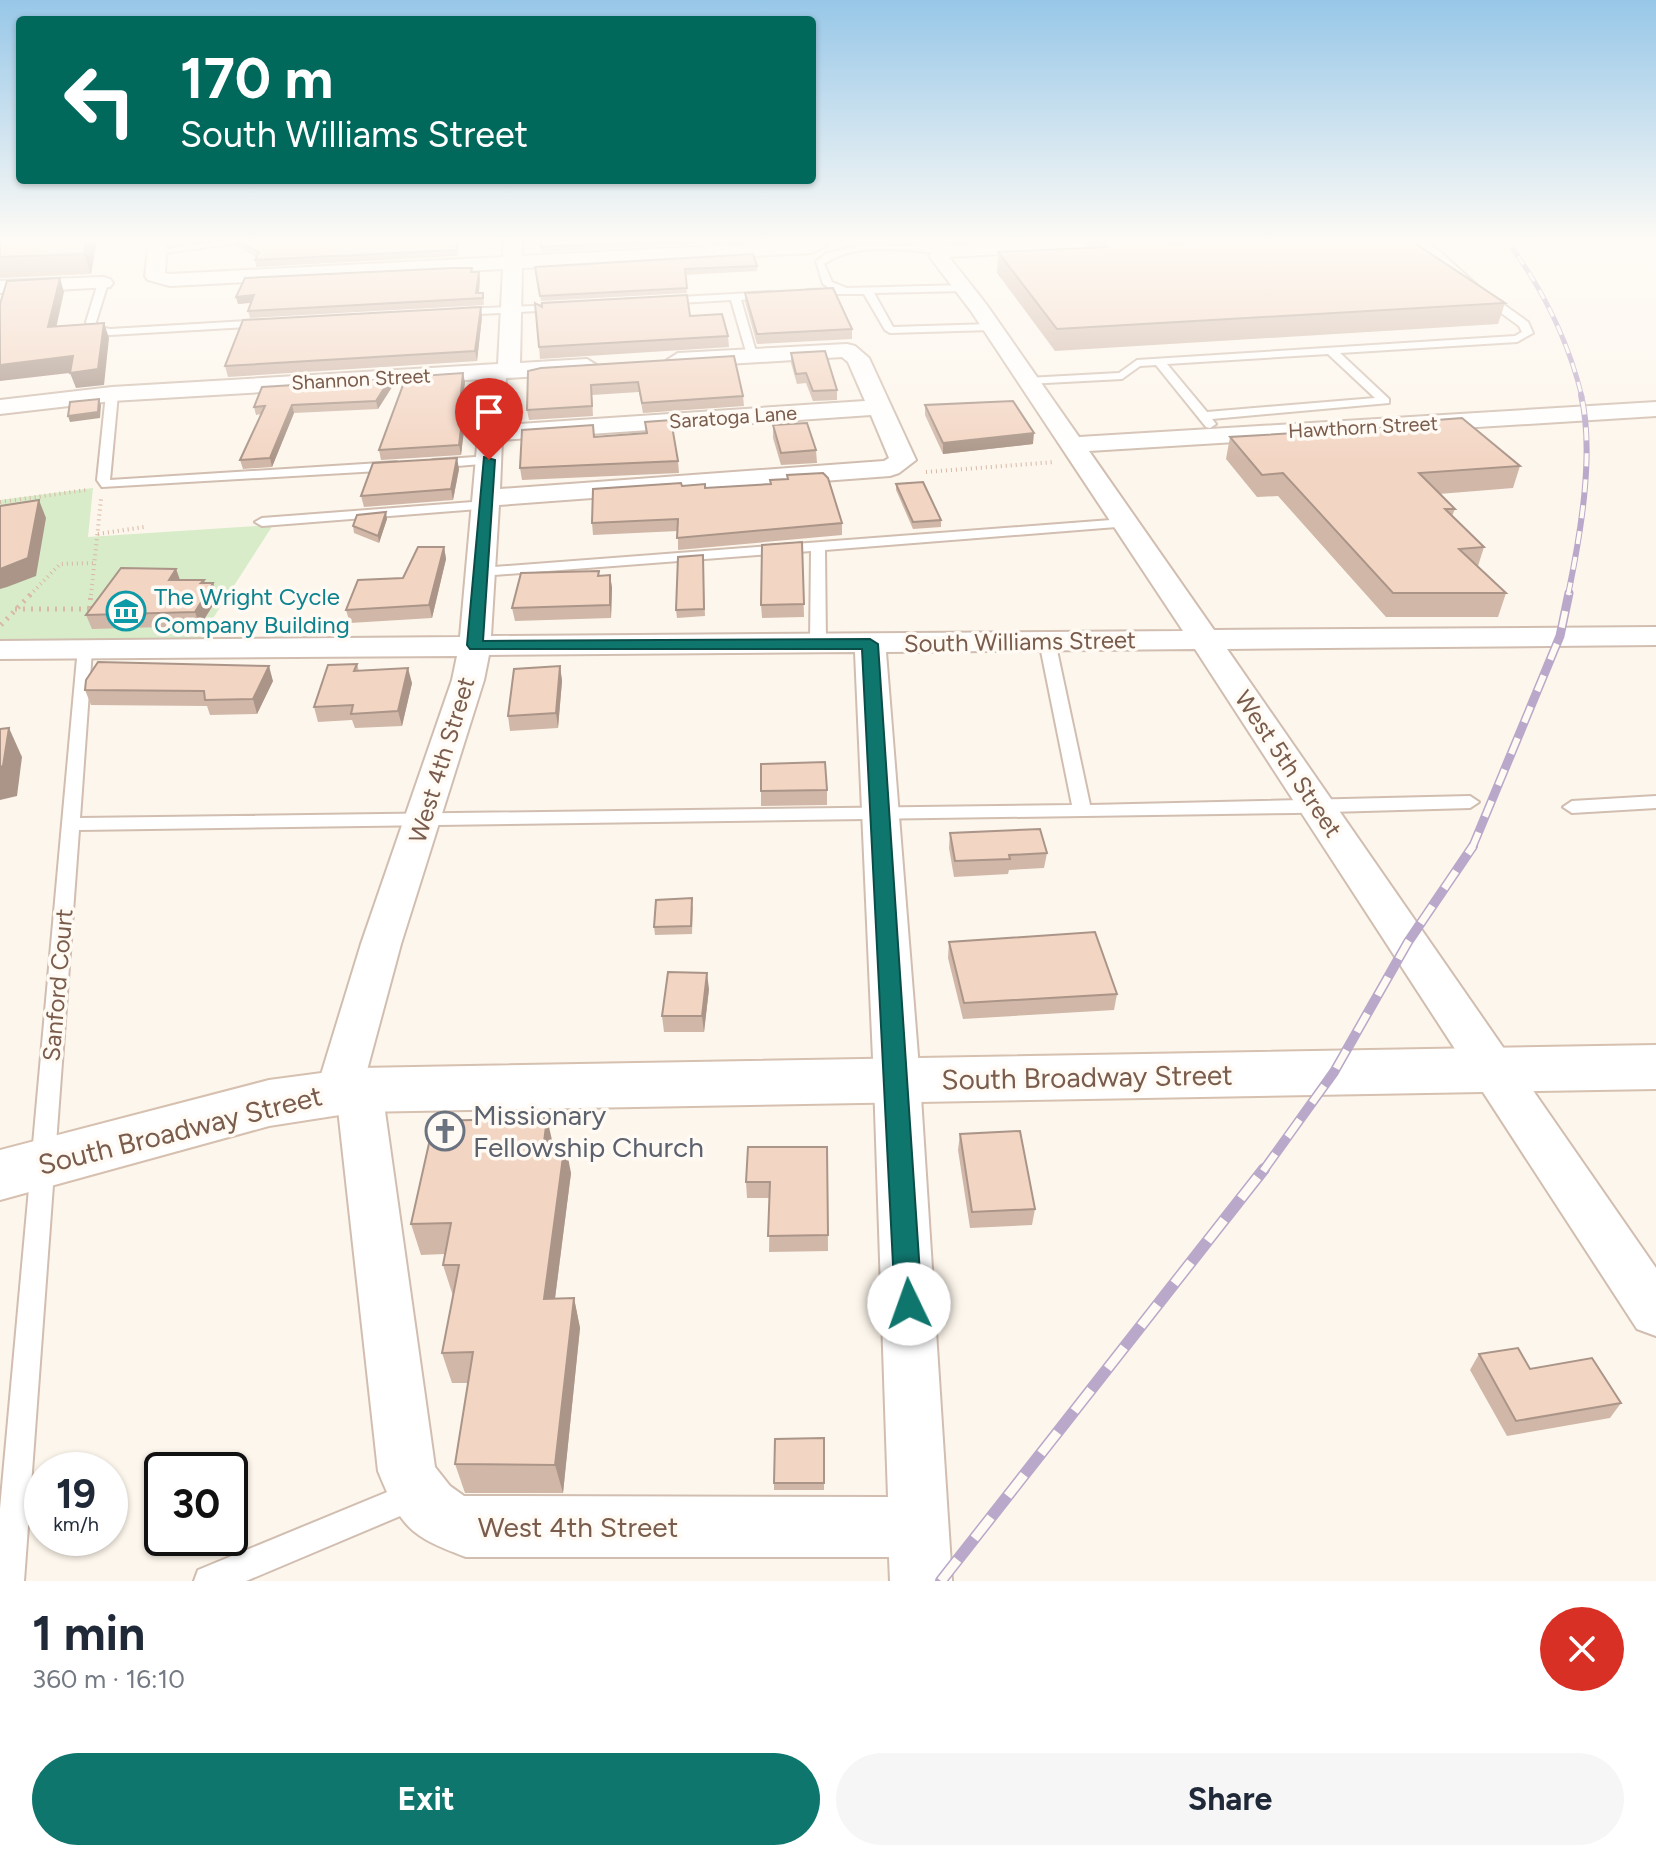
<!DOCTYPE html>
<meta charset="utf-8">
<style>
body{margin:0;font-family:Figtree,sans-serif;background:#f6f6f7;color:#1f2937;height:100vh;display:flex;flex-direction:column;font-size:30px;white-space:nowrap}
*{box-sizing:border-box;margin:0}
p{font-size:26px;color:#747a83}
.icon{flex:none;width:44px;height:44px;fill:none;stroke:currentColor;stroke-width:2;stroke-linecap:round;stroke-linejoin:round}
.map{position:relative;height:1581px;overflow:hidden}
.details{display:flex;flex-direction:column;background:#fff;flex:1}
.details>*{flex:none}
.banner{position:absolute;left:16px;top:16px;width:800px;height:168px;border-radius:8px;box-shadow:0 2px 6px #0004;background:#00695c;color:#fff;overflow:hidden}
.speed{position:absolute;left:24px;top:1452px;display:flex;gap:16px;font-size:40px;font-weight:700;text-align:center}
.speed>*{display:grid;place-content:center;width:104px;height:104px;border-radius:50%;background:#fff;box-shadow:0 2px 6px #0004;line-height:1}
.speed small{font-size:20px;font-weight:400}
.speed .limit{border:4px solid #111;border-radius:12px;background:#fff;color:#111}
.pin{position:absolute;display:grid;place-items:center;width:68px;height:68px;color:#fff;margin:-82px -34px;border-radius:50% 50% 50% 0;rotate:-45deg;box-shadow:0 0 8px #0007}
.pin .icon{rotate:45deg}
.me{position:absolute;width:88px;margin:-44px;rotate:357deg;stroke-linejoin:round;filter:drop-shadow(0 0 6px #0008)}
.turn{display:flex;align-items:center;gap:28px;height:168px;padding:0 32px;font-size:36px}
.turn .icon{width:104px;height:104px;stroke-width:2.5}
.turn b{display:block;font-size:56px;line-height:68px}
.round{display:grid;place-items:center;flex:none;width:84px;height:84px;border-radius:42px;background:#f6f6f7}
.summary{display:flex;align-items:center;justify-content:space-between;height:136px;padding:0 32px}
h1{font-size:48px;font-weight:700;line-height:60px}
.cta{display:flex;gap:16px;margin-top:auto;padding:16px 32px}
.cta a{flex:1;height:92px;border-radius:48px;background:#0f766e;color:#fff;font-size:32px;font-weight:700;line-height:92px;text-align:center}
.cta a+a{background:#f6f6f7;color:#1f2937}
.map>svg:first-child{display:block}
</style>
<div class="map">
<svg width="1656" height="1581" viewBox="0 0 1656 1581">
<rect width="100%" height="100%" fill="#fdf6ec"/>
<polygon fill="#d8ecc9" points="93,488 88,537 273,525 199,640 0,639 0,500"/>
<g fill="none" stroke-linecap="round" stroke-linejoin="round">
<defs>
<g id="lane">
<polygon points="228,240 259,240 157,254 152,251"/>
<path d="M 1397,241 L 1424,243 L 1437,249 L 1479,287 L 1528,322 L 1533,333 L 1517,342 L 1340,353 L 1389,399 L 1389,403 L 1212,419 L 1216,424 L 1210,428 L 1206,427 L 1156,365 L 1140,366 L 1122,379 L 1027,384 L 1021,381 L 1027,378 L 1119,373 L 1137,360 L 1515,336 L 1522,332 L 1519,326 L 1471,291 L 1431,253 L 1422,249 L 1394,246 ZM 1328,354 L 1375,398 L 1207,412 L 1167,364 Z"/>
<path d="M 862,245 L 916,246 L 952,251 L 947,254 C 908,251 859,240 824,264 L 832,282 L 847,288 L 965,285 L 970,288 L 965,291 L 874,293 L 893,327 L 991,324 L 996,327 L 991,330 L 890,333 L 885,330 L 864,294 L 807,294 L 807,290 L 831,289 L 823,284 L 816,261 L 827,253 Z"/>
<polygon points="103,280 108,283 96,322 98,327 110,329 266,320 271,323 266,326 110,335 90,331 86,322 98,283"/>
<polygon points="769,292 773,293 773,297 741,300 757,355 752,358 747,355 731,300 663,304 658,301 663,298"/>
<polygon points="562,305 562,309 558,310 459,315 454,312 459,309"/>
<polygon points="112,391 118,394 110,480 396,462 402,466 396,470 102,487 97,480 106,394"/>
<polygon points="489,456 495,460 493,463 433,468 427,464 433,460"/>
<polygon points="486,501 493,505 491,508 262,526 255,522 262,518"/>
<polygon points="1124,519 1131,523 1129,526 825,550 826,644 818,649 810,644 811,551 481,576 474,572 481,568"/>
<polygon points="1047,636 1055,641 1090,805 1470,796 1479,802 1470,808 1295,813 79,830 24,1581 0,1581 0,1509 78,647 84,645 92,650 80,818 1072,805 1039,641"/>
<polygon points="1656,796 1656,808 1572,813 1563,807 1572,801"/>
<polygon points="414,1481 424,1486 429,1496 424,1506 246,1581 194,1581 198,1570"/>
</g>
<g id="street">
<path d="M 149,240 L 167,240 L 165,273 L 170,274 L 503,257 L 504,240 L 522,240 L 522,256 L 824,240 L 827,245 L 812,253 L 522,268 L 520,363 L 587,359 L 598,366 L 587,373 L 506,378 L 503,425 L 865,401 L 848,362 L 842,357 L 678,367 L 667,360 L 678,353 L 847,344 L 855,346 L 869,358 L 916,460 L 899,473 L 890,476 L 499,505 L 491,636 L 1183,631 L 971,311 L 929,256 L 932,252 L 918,247 L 917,240 L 934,240 L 949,245 L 1045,240 L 1166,240 L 1157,245 L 949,257 L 986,304 L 1079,437 L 1656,402 L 1656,416 L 1089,451 L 1214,630 L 1656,627 L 1656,645 L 1227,649 L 1656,1268 L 1656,1336 L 1637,1329 L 1195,649 L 886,652 L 920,1081 L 952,1581 L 890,1581 L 889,1557 L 466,1557 C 409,1536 401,1527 378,1471 L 338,1109 L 323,1104 L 316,1091 L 361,944 L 452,680 L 457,656 L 0,659 L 0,641 L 460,637 L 483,379 L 112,401 L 0,414 L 0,400 L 112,387 L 498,364 L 503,269 L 170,286 L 148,280 L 145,276 ZM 871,415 L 889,458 L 884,461 L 500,489 L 502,440 ZM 855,652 L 874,1081 L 888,1497 L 464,1496 L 450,1486 L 435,1467 L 382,1090 L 375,1077 L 366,1074 L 401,944 L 484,680 L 489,655 Z"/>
<polygon points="103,277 110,279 113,283 110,287 0,293 0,281"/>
</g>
<polygon id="secondary" points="1656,1045 1656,1089 359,1112 269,1126 0,1200 0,1150 269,1080 359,1068"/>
</defs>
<use href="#lane" stroke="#d1beb0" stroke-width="4"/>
<use href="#street" stroke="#d1beb0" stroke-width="4"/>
<use href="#secondary" stroke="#d6c0b0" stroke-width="4"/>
<g stroke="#d9b8a5" stroke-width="4" stroke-dasharray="1 4" stroke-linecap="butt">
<polyline points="926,472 1055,462"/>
<polyline points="0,502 86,490"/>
<polyline points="98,534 144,527"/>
<polyline points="30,595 60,564 96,563"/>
<polyline points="91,595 101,499"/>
</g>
<g stroke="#d9b8a5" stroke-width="5" stroke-dasharray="2 6" stroke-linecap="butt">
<polyline points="15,609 90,609"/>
<polyline points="89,616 91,593"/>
<polyline points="1,625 32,593"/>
</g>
<use href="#lane" fill="#fff" fill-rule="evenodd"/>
<use href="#street" fill="#fff" fill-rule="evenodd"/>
<use href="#secondary" fill="#fff" fill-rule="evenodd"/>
<defs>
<path id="rail-far4" d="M 1506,240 C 1542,287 1568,340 1582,397"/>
<path id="rail-far3" d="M 1568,595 C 1580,537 1595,453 1581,395"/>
<polyline id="rail-far2" points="1472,848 1560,636 1569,593"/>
<polyline id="rail-far1" points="1263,1171 1334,1072 1408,942 1473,846"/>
<polyline id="rail" points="941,1581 1264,1169"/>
</defs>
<use href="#rail-far4" stroke="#b9a8c9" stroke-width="5"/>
<use href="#rail-far3" stroke="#b9a8c9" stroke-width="6"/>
<use href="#rail-far2" stroke="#b9a8c9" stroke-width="9"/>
<use href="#rail-far1" stroke="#b9a8c9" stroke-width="10"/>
<use href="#rail" stroke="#b9a8c9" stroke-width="12"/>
<use href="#rail-far4" stroke="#fffaf3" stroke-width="3" stroke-dasharray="10" stroke-linecap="butt"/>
<use href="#rail-far3" stroke="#fffaf3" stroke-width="4" stroke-dasharray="13" stroke-linecap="butt"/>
<use href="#rail-far2" stroke="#fffaf3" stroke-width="6" stroke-dasharray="17" stroke-linecap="butt"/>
<use href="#rail-far1" stroke="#fffaf3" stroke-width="7" stroke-dasharray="21" stroke-linecap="butt"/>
<use href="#rail" stroke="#fffaf3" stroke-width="9" stroke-dasharray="27" stroke-linecap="butt"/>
</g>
<g fill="#d1b7a8">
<polygon points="0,240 97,240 91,274 0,278"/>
<polygon points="234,240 460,240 457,256 256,267 255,260 256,257 236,246"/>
<polygon points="541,240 761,240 541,252"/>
<polygon points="1086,240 1163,240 1168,244 1505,303 1498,324 1055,351 997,273 998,252 1085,248"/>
<polygon points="757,266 757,271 685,275 687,293 541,301 535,267"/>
<polygon points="473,272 480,279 479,293 483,293 484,305 250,318 248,311 251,303 238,304 236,297"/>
<polygon points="745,293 852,329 852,339 757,344 745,302"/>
<polygon points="542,307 690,316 728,336 729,347 540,359 539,347"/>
<polygon points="482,317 477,361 228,377 225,366"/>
<polygon points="791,353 837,390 837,400 813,401 806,383 797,384 791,363"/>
<polygon points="541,368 743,396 744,406 643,413 639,392 592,395 593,416 529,420 527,410"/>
<polygon points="390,379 392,387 378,409 294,413 272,467 243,469 240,460 261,414 256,415 254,407"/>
<polygon points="465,382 461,413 463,413 465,422 461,455 381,460 379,450"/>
<polygon points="925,405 1033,444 943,454 925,415"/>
<polygon points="1423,421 1520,466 1513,488 1439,494 1455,509 1452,516 1484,547 1478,566 1506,593 1498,617 1386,617 1278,496 1257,497 1226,459 1230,437 1422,425"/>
<polygon points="645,422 678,461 679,473 522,480 520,468 594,437 646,433"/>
<polygon points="773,425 816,450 817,463 781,465 773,438"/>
<polygon points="459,469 453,500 364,507 361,496"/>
<polygon points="787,475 842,523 842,535 678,550 678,531 593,535 592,523 682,486 705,488 771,484 787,479"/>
<polygon points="896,484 941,520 941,527 913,529 896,490"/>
<polygon points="387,519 379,543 354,533 353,526"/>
<polygon points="802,542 804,617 762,618 761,605"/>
<polygon points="444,547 446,559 432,618 350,623 346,610 403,578"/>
<polygon points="703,555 705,616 677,618 676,610"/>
<polygon points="176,569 180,580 213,583 218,597 200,626 92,629 86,615"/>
<polygon points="599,571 599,576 610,575 612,588 611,618 515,621 512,608"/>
<polygon points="357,664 359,671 412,683 402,726 355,728 352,720 318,722 314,707"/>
<polygon points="560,666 562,681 558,728 510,731 508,716"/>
<polygon points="273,681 257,714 210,715 207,706 91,705 85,690"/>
<polygon points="827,790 827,805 761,806 761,791"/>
<polygon points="950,833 1047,853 1044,868 1009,870 1008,874 954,877 949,848"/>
<polygon points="693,906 692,934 655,935 654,927"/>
<polygon points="949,942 1117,994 1114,1010 963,1019 948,958"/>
<polygon points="709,989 704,1032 664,1032 662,1016"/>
<polygon points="960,1134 1035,1209 1032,1225 970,1228 958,1150"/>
<polygon points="552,1142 571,1173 555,1299 574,1298 580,1328 563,1493 465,1493 455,1464 468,1383 452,1383 442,1353 453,1296 443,1265 445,1254 421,1255 411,1224"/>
<polygon points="827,1147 828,1251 769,1252 770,1198 747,1198 746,1182"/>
<polygon points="1479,1354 1530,1369 1621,1403 1610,1418 1507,1436 1470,1370"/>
<polygon points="824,1438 824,1490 774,1490 774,1483"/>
</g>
<g fill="#aa9588">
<polygon points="86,240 97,240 91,274 84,254"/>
<polygon points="185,240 205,240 186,243"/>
<polygon points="479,272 480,279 478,300 476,293"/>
<polygon points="60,278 64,292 53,342 48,327"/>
<polygon points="254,295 256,302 238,304 236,297"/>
<polygon points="481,307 482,317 477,361 475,351"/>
<polygon points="104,323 109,338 104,385 76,388 70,373"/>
<polygon points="73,356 78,372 0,381 0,365"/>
<polygon points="463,373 465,382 460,423 459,413"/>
<polygon points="390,379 392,387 378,409 376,401"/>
<polygon points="99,399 101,405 100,418 70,422 68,416"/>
<polygon points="292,405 294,413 272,467 270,458"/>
<polygon points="463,413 465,422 461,455 459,445"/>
<polygon points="1034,433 1033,444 943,454 943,443"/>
<polygon points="457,458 459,469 453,500 451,489"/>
<polygon points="39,500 46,518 36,576 7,587 0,589 0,569"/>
<polygon points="386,512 387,519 379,543 378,536"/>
<polygon points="444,547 446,559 432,618 429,605"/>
<polygon points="176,569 181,583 169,580"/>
<polygon points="610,575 612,588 611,618 610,605"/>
<polygon points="204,580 208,592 213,583 218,597 200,626 195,612 201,583"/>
<polygon points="269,666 273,681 257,714 253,699"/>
<polygon points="560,666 562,681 558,728 556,713"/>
<polygon points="408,668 412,683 402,726 398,711"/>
<polygon points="9,728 22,757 17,796 0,800 0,767"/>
<polygon points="707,973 709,989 704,1032 702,1016"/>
<polygon points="547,1118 554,1149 544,1142"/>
<polygon points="565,1142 571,1173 551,1329 544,1299"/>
<polygon points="574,1298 580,1328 563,1493 555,1465"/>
</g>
<g fill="#f3d5c3" stroke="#aa9588" stroke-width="2">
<polygon points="0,240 86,240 84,254 0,257"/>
<polygon points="235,240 458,240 456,250 255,260 259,252"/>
<polygon points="541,240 663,240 541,247"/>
<polygon points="1098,240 1163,240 1168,244 1222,240 1410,240 1505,303 1057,329 998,252 1107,247"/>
<polygon points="753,254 757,266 685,269 687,288 540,296 535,267"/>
<polygon points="453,268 472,268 471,272 479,272 476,293 483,293 483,298 248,311 254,295 236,297 245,278"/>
<polygon points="60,278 48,327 104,323 98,369 70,373 73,356 0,365 0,304 7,281"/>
<polygon points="833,288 852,329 757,334 745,293"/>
<polygon points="687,295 690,316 722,314 728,336 539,347 535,303 542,307 542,303"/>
<polygon points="481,307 475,351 225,366 243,320"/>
<polygon points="825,351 837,390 813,391 806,373 796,374 791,353"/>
<polygon points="734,356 743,396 642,403 638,382 591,385 592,406 527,410 528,371 541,368"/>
<polygon points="463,373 459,413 463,413 459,445 379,450 406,377"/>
<polygon points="390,379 376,401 292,405 270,458 240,460 265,406 254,407 262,387"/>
<polygon points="99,399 98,412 68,416 70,402"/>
<polygon points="1013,401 1034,433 943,443 925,405"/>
<polygon points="1462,418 1520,466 1419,473 1455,509 1445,509 1484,547 1459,549 1506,593 1393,593 1283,473 1262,475 1230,437 1428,425 1423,421"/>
<polygon points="671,420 678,461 520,468 522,430 593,425 594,437 647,433 645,422"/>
<polygon points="807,423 816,450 781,453 773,425"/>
<polygon points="457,458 451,489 361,496 373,463"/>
<polygon points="823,473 828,478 842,523 677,538 678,519 592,523 593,489 681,483 682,486 705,484 705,488 771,484 770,480 788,479 787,475"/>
<polygon points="923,482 941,520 913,522 896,484"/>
<polygon points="39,500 28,558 0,569 0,506"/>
<polygon points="386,512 378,536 353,526 357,515"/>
<polygon points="802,542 804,604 761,605 762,545"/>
<polygon points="418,547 444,547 429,605 346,610 358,580 403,578"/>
<polygon points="703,555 704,609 676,610 678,557"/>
<polygon points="121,568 176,569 169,580 204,580 201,583 213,583 195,612 86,615"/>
<polygon points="599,571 598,576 610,575 610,605 512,608 521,573"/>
<polygon points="98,662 269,666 253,699 205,700 204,691 85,690 86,680"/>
<polygon points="357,664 354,671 408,668 398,711 351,714 353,705 314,707 328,665"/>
<polygon points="560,666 556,713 508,716 514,669"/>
<polygon points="9,728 3,766 0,767 0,729"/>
<polygon points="825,762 827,790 761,791 761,764"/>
<polygon points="1040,829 1047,853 1009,855 1010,859 955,861 950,833"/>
<polygon points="692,898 691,926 654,927 656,900"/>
<polygon points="1095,932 1117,994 964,1003 949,942"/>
<polygon points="668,972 707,973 702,1016 662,1016"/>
<polygon points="547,1118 544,1142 565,1142 544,1299 574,1298 555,1465 455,1464 473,1352 442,1353 459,1265 443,1265 451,1223 411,1224 434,1121"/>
<polygon points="1020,1131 1035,1209 972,1212 960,1134"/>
<polygon points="748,1147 827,1147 828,1235 768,1236 770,1182 746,1182"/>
<polygon points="1518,1348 1530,1369 1592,1358 1621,1403 1516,1421 1479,1354"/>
<polygon points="824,1438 824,1483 774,1483 775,1439"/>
</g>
<linearGradient id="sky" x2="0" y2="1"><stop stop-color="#97c7e8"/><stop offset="0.52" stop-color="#fefbf6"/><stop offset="1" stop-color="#fefbf6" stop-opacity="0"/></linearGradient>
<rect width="1656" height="462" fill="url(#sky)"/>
<polygon fill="#0f766e" stroke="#0a4d48" stroke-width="2" points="484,457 495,460 483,641 870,639 878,644 922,1304 918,1313 909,1316 899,1313 895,1304 862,649 470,649 467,645"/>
<defs>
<symbol id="museum-ring" viewBox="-11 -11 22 22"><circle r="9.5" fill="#fffaf3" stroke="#0f9aa8" stroke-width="1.5"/><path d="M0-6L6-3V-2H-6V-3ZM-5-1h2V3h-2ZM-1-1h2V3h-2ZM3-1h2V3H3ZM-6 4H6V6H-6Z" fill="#0f9aa8"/></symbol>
<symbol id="church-ring" viewBox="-11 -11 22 22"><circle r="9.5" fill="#fffaf3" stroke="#6b7280" stroke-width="1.5"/><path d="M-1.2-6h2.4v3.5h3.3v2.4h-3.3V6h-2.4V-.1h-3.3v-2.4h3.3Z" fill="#6b7280"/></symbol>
</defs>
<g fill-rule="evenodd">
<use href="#museum-ring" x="104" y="589" width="44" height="44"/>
<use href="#church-ring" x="423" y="1109" width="44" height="44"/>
</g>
<g text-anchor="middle" stroke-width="7" stroke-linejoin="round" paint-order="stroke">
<g font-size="20" fill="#7a5c4d" stroke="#fffaf3">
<text transform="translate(361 379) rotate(-3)" y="7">Shannon Street</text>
<text transform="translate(733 417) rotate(-4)" y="7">Saratoga Lane</text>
<text transform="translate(1363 427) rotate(-3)" y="7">Hawthorn Street</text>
</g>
<g font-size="24" fill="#0d838f" stroke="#fffaf3" text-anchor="start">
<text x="154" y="605">The Wright Cycle<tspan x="154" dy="28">Company Building</tspan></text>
</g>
<g font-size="24" fill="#7a5c4d" stroke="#fffaf3">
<text transform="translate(1020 642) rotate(-1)" y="8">South Williams Street</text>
<text transform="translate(442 760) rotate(-73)" y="8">West 4th Street</text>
<text transform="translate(1288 764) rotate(56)" y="8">West 5th Street</text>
<text transform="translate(58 985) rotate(-85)" y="8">Sanford Court</text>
</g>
<g font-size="28" fill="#7a5c4d" stroke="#fffaf3">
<text transform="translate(1087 1077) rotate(-1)" y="10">South Broadway Street</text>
<text transform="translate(180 1130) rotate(-14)" y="10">South Broadway Street</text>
<text x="578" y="1537">West 4th Street</text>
</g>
<g font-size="28" fill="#5b616d" stroke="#fffaf3" text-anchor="start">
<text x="473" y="1125">Missionary<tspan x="473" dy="32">Fellowship Church</tspan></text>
</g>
</g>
</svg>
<div class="speed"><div>19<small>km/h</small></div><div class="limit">30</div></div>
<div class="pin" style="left:489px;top:460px;background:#d93025"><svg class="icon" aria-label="arrive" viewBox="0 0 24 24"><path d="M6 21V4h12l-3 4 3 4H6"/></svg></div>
<svg class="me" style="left:909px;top:1304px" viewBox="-20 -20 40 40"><circle r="19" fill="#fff"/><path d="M0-13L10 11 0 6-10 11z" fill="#0f766e"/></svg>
<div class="banner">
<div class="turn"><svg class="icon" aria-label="left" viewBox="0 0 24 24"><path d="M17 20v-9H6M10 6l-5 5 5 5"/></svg><div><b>170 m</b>South Williams Street</div></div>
</div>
</div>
<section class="details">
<div class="summary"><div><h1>1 min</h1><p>360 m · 16:10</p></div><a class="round" style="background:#d93025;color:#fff"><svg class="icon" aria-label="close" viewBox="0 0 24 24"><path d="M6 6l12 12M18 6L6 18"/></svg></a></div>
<div class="cta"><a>Exit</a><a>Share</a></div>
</section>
